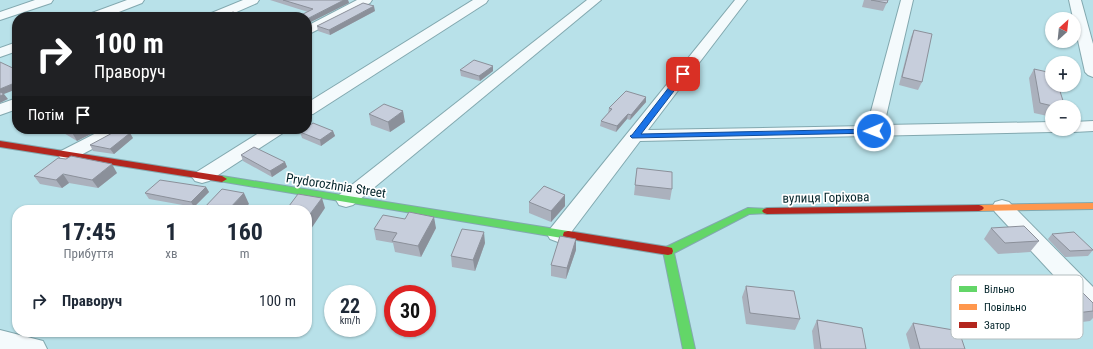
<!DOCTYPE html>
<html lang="uk">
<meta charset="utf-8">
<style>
body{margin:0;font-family:"Roboto Condensed",sans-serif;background:#f6f6f7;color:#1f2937;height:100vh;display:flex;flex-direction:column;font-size:15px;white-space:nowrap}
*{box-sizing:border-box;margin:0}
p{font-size:13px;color:#747a83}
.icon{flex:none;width:22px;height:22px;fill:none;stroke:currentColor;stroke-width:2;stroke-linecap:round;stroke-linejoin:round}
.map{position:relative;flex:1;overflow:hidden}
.details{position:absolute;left:12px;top:205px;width:300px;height:132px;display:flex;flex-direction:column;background:#fff;border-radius:16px;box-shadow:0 1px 3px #0004}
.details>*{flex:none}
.banner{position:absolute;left:12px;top:12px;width:300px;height:122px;border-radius:16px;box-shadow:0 1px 3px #0004;background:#202124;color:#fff;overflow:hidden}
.needle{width:26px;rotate:27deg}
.buttons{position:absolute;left:1045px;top:12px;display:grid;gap:8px}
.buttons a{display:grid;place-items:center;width:36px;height:36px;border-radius:50%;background:#fff;box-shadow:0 1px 3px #0004;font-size:20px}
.speed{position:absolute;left:324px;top:285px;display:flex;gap:8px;font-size:20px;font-weight:700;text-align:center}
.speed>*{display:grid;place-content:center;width:52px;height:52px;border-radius:50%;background:#fff;box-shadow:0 1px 3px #0004;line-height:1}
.speed small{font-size:10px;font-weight:400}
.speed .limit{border:6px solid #d22;background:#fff;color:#111}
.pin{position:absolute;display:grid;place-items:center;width:34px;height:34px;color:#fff;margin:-17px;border-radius:8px;box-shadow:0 2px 6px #0006}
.me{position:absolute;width:44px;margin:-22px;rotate:269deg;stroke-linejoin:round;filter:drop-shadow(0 0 3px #0008)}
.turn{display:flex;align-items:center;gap:14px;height:84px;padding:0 16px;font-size:18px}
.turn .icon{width:52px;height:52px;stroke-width:2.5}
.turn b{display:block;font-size:28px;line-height:34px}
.then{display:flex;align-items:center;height:38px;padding:0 16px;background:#0003;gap:8px;font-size:15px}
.eta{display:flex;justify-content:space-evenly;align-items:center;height:68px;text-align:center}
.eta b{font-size:24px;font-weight:700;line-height:28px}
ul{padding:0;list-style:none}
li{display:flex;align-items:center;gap:12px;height:56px;padding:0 16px}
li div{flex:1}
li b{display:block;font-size:15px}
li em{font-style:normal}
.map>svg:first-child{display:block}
</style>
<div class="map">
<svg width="1093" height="349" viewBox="0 0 1093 349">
<rect width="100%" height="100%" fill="#b8e1e9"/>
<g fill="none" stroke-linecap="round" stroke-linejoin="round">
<defs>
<g id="street">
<polygon points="35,0 53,0 51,3 0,20 0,12"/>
<polygon points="127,0 144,0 142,3 106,17 87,17 89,14"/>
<polygon points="243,0 259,0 257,3 225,17 207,17 209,14"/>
<polygon points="357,0 372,0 370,3 307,35 307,26"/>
<polygon points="473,0 488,0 486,3 313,114 307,115 307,103"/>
<polygon points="587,0 601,0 353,205 346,207 339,205 336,200 339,195"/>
<polygon points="735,0 747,0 648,130 867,126 901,0 913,0 884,125 1052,122 1052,129 1059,129 1052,132 640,141 566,239 558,242 550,239 547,234 550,229"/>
<polygon points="1069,0 1081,0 1093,44 1093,77 1088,75 1085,72"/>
<polygon points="17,42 17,51 0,57 0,48"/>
<polygon points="17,98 17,109 0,115 0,104"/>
<polygon points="1093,121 1093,131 1074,132 1067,129 1074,129 1074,122"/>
<polygon points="104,129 126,129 123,133 73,159 67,161 61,159 58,155 61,151"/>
<polygon points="265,129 286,129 283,133 209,181 202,183 195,181 192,177 195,173"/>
<polygon points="1002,200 1009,202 1093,287 1093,312 1085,309 995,212 992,207 995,202"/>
<polygon points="0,330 43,341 47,349 0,349"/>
</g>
<g id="fast">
<polygon points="222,176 568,231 572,232 573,235 572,238 568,239 219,181 217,179"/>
<polygon points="748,208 770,209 772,211 770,213 749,214 674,253 695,349 683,349 663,251 664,248"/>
</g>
<polygon id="slow" points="1093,203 1093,209 979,211 976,210 974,208 976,206 979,205"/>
<g id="jam">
<polygon points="0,141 222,176 227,179 222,182 0,147"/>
<polygon points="979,205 982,206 984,208 982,210 979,211 767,214 764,213 762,211 764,209 767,208"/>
<polygon points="568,231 668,247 672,248 673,251 672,254 668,255 564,238 563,235 564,232"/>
</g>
</defs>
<use href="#street" stroke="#82a8af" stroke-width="2"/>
<use href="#fast" stroke="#82a8af" stroke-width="2"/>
<use href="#slow" stroke="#82a8af" stroke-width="2"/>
<use href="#jam" stroke="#82a8af" stroke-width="2"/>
<use href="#street" fill="#f4fafc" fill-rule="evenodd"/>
<use href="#fast" fill="#63d668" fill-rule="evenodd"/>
<use href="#slow" fill="#ff974d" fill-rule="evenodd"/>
<use href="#jam" fill="#b3261e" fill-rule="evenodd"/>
</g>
<g fill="#abb1bd">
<polygon points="270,0 348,0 349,3 308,12"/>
<polygon points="864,0 888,0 883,11 862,7"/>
<polygon points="375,11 330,35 318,31 317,26"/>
<polygon points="914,30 922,82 918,90 899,85 911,37"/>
<polygon points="1034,69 1065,107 1052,107 1052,117 1034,113 1029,78"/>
<polygon points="460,70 493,71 480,81 461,76"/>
<polygon points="646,97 646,102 630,120 627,119 616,132 600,126 601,121 608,113 609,108"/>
<polygon points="369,114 405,122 390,132 371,125"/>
<polygon points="57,129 98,129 92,132 93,133 77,141"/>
<polygon points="333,131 335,136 321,146 302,138 300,132"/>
<polygon points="133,138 114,154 93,151 90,145"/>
<polygon points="241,155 285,162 287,167 272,177 243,161"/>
<polygon points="637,168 672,189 670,200 634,195"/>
<polygon points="117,173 98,188 69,183 62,188 40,184 34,176"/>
<polygon points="206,187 209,192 194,207 149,199 145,193"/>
<polygon points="529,202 565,206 551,222 529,213"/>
<polygon points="436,228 421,257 395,252 393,243 376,240 374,229"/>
<polygon points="991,228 1039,241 1030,252 998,254 984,239"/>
<polygon points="1052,234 1093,250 1088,256 1065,257 1048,239"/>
<polygon points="485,243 475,271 452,267 451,256"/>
<polygon points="576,250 566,279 551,276 551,265"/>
<polygon points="746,286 800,319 795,330 746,324 742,297"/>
<polygon points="1041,292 1093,303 1093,318 1090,321 1066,324 1060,317 1047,319 1032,303"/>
<polygon points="817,320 866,349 814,349 812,331"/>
<polygon points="913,323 965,349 910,349 906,334"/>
</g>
<g fill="#8b909a">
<polygon points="344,0 348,0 349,3 307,24 307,19"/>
<polygon points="374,6 375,11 330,35 329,30"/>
<polygon points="493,66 493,71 480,81 479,76"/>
<polygon points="17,82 17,89 4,94 8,99 0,103 0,89"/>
<polygon points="646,97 646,102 630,120 631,115"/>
<polygon points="403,111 405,122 390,132 388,122"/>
<polygon points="628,114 627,119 616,132 617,126"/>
<polygon points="74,129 98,129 92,132 93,133 77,141 71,131"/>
<polygon points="333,131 335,136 321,146 320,140"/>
<polygon points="130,133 133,138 114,154 110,149"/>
<polygon points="285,162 287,167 272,177 270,171"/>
<polygon points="112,164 117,173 98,188 92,180"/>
<polygon points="63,174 69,183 62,188 56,180"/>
<polygon points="206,187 209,192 194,207 191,202"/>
<polygon points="244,193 249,204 243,210 228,210"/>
<polygon points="565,195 565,206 551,222 551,211"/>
<polygon points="322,198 325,208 307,235 307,218"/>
<polygon points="434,217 436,228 421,257 418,246"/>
<polygon points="484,232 485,243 475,271 473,260"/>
<polygon points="576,239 576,250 566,279 567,268"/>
</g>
<g fill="#c7cedc" stroke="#8b909a">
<polygon points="283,0 344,0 307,19 307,17 297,17 313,9"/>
<polygon points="871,0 888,0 887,3"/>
<polygon points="363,3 374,6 329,30 317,26"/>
<polygon points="233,12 248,17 221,17"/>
<polygon points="914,30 932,34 922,82 902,77"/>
<polygon points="474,60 493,66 479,76 460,70"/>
<polygon points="0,62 17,70 17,82 0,89"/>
<polygon points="1034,69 1052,73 1052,85 1058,85 1065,107 1057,107 1040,103"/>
<polygon points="626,91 646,97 631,115 628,114 617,126 601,121 612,109 609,108"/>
<polygon points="0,92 4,94 0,96"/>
<polygon points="384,104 403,111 388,122 369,114"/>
<polygon points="313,123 333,131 320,140 300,132 305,129 307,129 307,127"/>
<polygon points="68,129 74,129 71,131"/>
<polygon points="116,131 130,133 110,149 90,145"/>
<polygon points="254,147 285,162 270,171 241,155"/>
<polygon points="71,156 112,164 92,180 63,174 56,180 34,176 58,158 66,159"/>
<polygon points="637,168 672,172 672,189 635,185"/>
<polygon points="160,180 206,187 191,202 145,193"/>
<polygon points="544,186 565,195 551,211 529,202"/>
<polygon points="222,189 244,193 228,210 202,210"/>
<polygon points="298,194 322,198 307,218 307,210 286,210"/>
<polygon points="409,212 434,217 418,246 392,241 397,233 374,229 383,215 405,219"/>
<polygon points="1024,226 1039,241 1005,243 991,228"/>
<polygon points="462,229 484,232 473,260 451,256"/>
<polygon points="1074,232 1093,250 1070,251 1052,234"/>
<polygon points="560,236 576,239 567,268 551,265"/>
<polygon points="746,286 794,291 800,319 750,313"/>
<polygon points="1078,288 1093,303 1093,311 1076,313 1070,306 1056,308 1041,292"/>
<polygon points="817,320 862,328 866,349 821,349"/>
<polygon points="913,323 959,331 965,349 920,349"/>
</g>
<polygon fill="#1a73e8" stroke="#114b97" points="683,72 687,74 641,134 874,129 878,131 874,133 632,138 630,136 632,135 680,73"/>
<g text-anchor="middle" stroke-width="3.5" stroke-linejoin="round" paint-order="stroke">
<g font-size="13" fill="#03242a" stroke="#fff">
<text transform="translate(336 185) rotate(9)" y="5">Prydorozhnia Street</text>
<text transform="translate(826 197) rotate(-1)" y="5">вулиця Горіхова</text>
</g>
</g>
<rect x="951" y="275" width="132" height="64" rx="6" fill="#fff" stroke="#b3bdbf" stroke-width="1"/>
<rect x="959" y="286" width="18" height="6" fill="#63d668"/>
<rect x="959" y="304" width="18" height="6" fill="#ff974d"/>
<rect x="959" y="322" width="18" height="6" fill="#b3261e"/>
<g font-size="11" fill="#03242a">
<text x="984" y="293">Вільно</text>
<text x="984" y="311">Повільно</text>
<text x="984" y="329">Затор</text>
</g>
</svg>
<div class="buttons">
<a><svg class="needle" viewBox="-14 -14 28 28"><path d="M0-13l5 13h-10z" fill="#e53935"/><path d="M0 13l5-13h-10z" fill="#747a83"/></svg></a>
<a>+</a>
<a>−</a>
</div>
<div class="speed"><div>22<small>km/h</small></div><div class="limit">30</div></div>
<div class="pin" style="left:683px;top:74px;background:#d93025"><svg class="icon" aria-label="arrive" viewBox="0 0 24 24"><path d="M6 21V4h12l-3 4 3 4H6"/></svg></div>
<svg class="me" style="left:874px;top:131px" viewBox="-20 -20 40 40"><circle r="17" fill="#1a73e8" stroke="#fff" stroke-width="3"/><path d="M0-11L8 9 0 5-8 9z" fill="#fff"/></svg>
<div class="banner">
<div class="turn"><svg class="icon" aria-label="right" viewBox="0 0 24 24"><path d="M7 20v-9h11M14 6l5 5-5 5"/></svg><div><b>100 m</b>Праворуч</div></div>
<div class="then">Потім<svg class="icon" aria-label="arrive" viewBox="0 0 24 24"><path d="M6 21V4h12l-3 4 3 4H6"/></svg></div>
</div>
<section class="details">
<div class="eta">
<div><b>17:45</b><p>Прибуття</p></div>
<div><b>1</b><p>хв</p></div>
<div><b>160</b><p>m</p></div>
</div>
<ul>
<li><svg class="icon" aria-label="right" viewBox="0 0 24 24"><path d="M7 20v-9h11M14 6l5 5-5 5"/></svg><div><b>Праворуч</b></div><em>100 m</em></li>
</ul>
</section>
</div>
